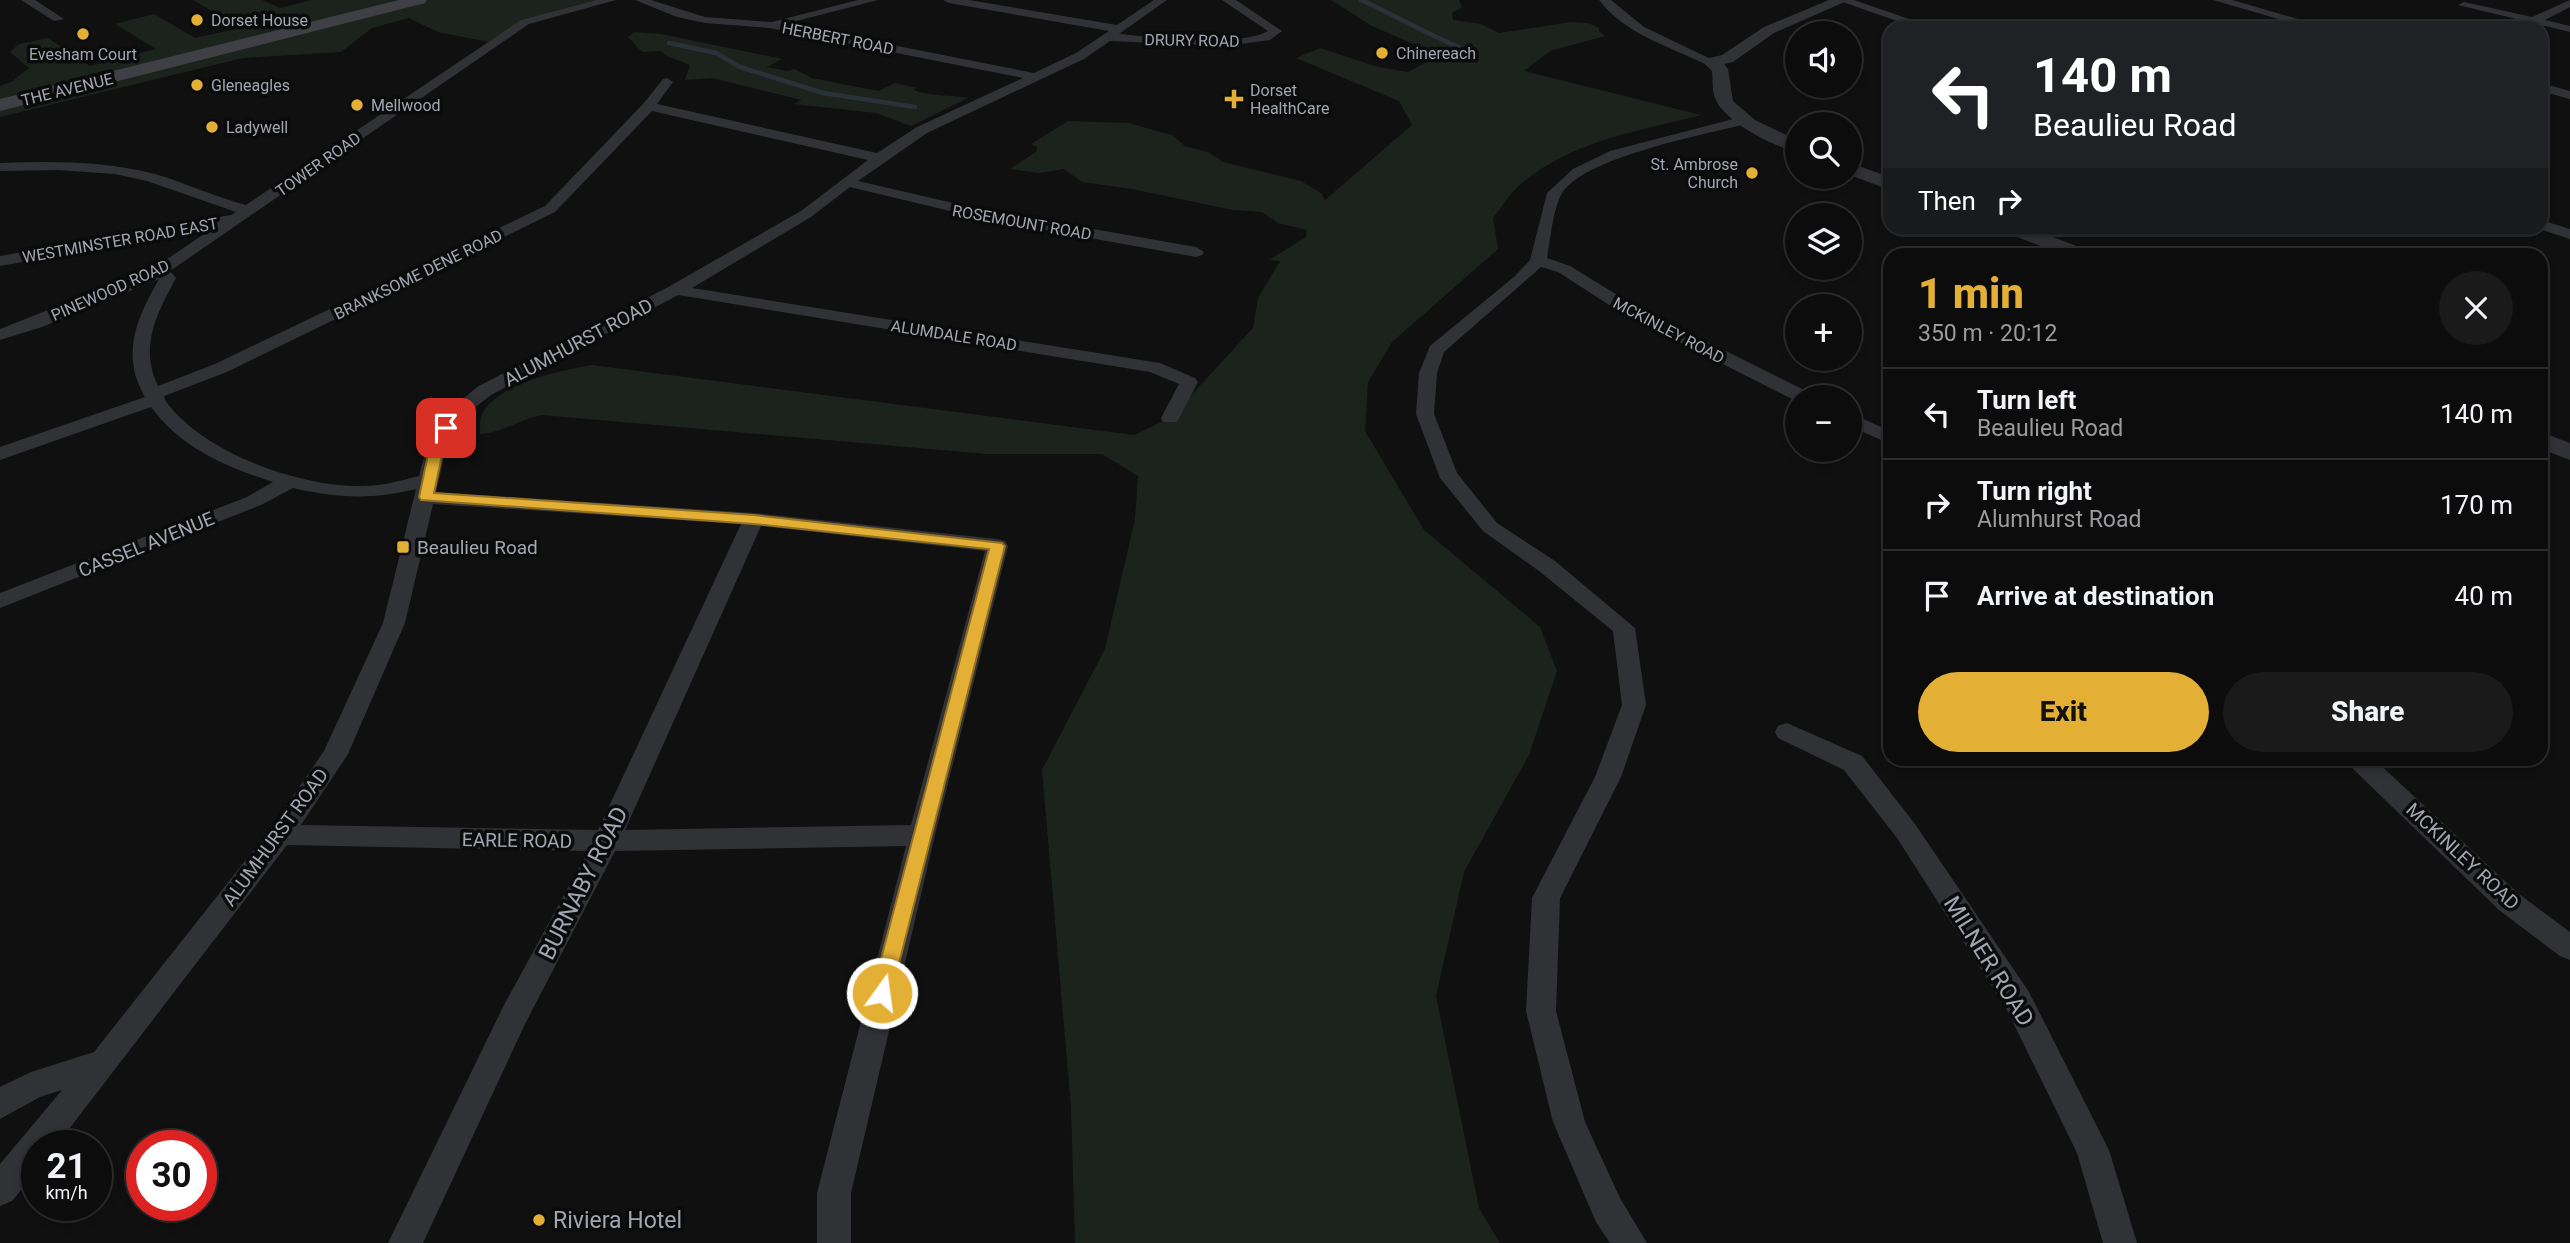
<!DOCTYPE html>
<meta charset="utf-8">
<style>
body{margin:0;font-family:Roboto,sans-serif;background:#1a1a1b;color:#f1f3f6;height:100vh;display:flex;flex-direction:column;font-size:26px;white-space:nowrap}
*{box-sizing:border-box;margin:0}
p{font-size:23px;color:#9a9b9d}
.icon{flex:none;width:38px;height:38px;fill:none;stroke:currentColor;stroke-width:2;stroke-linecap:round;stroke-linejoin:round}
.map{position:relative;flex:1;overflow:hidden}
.details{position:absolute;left:1883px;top:248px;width:665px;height:518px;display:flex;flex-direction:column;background:#0c0c0d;border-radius:21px;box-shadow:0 4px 10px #0003,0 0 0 2px #2c2c2e}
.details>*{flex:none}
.top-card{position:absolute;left:1883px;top:21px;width:665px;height:214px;border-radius:21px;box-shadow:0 4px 10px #0003,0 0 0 2px #2c2c2e;background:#202124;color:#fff;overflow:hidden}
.buttons{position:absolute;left:1785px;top:21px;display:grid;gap:14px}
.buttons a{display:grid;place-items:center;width:77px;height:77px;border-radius:50%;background:#0c0c0d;box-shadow:0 4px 10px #0003,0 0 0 2px #2c2c2e;font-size:35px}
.speed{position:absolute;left:21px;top:1130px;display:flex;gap:14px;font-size:35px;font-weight:700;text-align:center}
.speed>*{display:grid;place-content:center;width:91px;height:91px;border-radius:50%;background:#0c0c0d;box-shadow:0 4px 10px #0003,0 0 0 2px #2c2c2e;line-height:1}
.speed small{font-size:18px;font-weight:400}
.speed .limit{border:10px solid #d22;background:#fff;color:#111}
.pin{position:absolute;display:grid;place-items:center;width:60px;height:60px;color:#fff;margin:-30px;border-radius:14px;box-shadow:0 4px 10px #0006}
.me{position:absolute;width:77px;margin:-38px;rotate:14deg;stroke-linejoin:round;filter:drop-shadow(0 0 5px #0008)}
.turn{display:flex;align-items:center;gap:24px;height:147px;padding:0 35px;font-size:32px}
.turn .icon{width:91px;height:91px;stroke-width:2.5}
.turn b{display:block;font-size:49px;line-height:60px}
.then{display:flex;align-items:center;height:66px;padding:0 35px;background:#0003;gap:14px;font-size:26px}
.round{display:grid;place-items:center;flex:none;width:74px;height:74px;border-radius:37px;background:#1a1a1b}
.headline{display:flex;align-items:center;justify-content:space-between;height:119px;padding:0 35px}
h1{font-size:42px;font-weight:800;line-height:52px;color:#e3b035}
.action{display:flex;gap:14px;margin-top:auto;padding:14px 35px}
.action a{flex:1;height:80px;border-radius:42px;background:#e3b035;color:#111;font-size:28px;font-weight:800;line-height:80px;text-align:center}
.action a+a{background:#1a1a1b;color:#f1f3f6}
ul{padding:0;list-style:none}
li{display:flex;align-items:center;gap:21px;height:91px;padding:0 35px;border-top:2px solid #2c2c2e}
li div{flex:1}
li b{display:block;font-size:26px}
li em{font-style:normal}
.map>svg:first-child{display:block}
</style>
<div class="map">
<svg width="2570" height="1243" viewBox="0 0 2570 1243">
<rect width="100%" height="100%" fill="#101011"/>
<g fill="#1c231d">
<polygon points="193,0 262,0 280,8 311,0 610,0 525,22 494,43 438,32 409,18 372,28 341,52 243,58 0,117 0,86 11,82 29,68 10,52 19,44 48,38 90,66 156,49 115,24 154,14 195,38 240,28"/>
<path d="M 1331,0 L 1459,0 L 1462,7 L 1452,13 L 1453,20 L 1481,24 L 1499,33 L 1571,22 L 1588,23 L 1599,28 L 1599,31 L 1605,36 L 1550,51 L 1524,71 L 1701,115 C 1639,131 1571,141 1521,184 C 1510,193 1502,207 1493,218 L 1498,249 L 1392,342 L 1368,382 L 1365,431 L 1424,530 L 1540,627 L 1557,671 L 1529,755 L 1464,872 L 1436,996 L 1479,1208 L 1500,1243 L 1075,1243 L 1071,1107 L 1042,770 L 1105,649 L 1135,519 L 1138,476 L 1102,454 L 987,454 L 542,415 C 520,419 502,433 480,434 C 480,427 479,418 483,412 C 503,382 559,371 592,365 L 1134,435 L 1170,418 L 1253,328 L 1258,298 L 1280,261 L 1269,260 L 1306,237 L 1307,230 L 1278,223 L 1262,212 L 1233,210 L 1132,189 L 1082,182 L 1064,169 L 1039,173 L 1010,169 L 1037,151 L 1037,147 L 1031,144 L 1068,121 L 1128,123 L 1172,135 L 1185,146 L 1210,153 L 1223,162 L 1301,181 L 1321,193 L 1325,200 L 1412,125 L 1399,101 L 1296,58 L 1320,48 L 1378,67 L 1408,72 L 1439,55 L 1372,26 Z"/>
<path d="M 634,32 L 661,34 L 782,59 L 767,67 L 788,71 L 794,69 L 812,78 L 878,91 L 895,83 L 917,88 L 913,90 C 928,96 951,95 968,98 L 911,126 L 876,113 L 794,104 L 802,100 L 712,78 L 685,80 L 690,65 L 667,56 L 661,51 L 642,52 L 628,37 Z"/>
</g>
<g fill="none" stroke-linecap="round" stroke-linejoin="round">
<g stroke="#2a3138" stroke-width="4.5">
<path d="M 1361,0 C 1400,18 1436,39 1476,54"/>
<polyline points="669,43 716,53 740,67 823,93 915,107"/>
</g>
<g fill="#313236" fill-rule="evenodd">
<polygon points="21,0 35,0 64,19 54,21"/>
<path d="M 597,0 L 616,0 L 529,24 L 170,271 L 176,278 C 157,313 139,347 158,386 L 215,364 L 545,206 L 644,103 L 663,79 L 667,78 L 673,82 L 657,104 L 877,153 L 917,127 L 1023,78 L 770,28 L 705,23 L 677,17 L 635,0 L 651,0 L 705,17 L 772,22 L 858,0 L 878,0 L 785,24 L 1034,73 L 1076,53 L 1109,31 L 949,3 L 943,0 L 969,0 L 1117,25 L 1154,0 L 1167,0 L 1119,34 C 1152,37 1241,47 1268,31 L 1222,0 L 1236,0 L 1282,31 L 1270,40 L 1225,46 L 1110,41 L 1084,59 L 927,133 L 858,181 L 979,209 L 1196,247 L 1204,252 L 1202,255 L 1196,257 L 979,218 L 850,187 L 811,217 L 692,288 L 1160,363 L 1195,378 L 1198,382 L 1177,422 L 1163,422 L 1161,418 L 1179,384 L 1150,372 L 678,295 L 491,395 L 461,418 L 448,441 L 436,492 L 754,513 L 997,539 L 1005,541 L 1008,546 L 935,835 L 851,1193 L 851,1243 L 817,1243 L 817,1193 L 906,846 L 615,851 L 526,1022 L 423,1243 L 388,1243 L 504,1005 L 588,851 L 287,845 L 56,1146 L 37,1146 L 37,1170 L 12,1201 L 0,1206 L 0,1164 L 62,1090 L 40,1097 L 0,1119 L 0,1087 L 31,1072 L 94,1052 L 271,828 L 324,751 L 383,623 L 416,489 C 373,500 336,498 293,488 L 261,505 L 0,608 L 0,593 L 247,497 L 273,482 C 226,467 181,448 151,407 L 0,460 L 0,447 L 145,397 C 120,354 137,318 159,279 L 42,327 L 0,340 L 0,329 L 154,268 L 213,228 L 0,266 L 0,256 L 231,215 L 236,212 L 147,181 L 115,174 L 58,170 L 0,171 L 0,163 C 52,161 104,161 155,174 C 186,183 215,197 246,205 L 521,20 ZM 652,111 L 868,160 L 801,211 L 670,286 L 477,387 L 444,415 L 428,441 L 419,476 C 400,481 381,486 361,486 C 299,487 201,452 165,400 L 164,396 L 227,372 L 555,212 ZM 433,504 L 741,524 L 598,830 L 301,825 L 348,754 L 405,623 ZM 761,526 L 985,551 L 911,825 L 625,830 Z"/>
<path d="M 1599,0 L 1611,0 L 1644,27 L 1717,62 L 1707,65 C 1669,46 1626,35 1599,0 Z"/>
<polygon points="1837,0 1854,0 1935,28 1917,28"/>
<polygon points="2213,0 2232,0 2329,28 2310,28"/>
<polygon points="2570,0 2570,7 2545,20 2570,26 2570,32 2458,5 2464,2 2532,17"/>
<polygon points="2541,83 2570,91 2570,99 2541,91"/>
<path d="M 1745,116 L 1752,120 L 1750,123 C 1708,134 1581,157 1561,195 C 1553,210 1550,241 1547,258 L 1570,266 L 1632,304 L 1810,393 L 1812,397 L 1797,397 L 1796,401 L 1620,312 L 1558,272 L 1541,267 L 1444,352 L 1437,373 L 1434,414 L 1457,473 L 1497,523 L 1555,561 L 1635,628 L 1646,705 L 1621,777 L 1560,898 L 1556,1011 L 1585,1122 L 1620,1198 L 1647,1243 L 1610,1243 L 1596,1222 L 1553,1122 L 1526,1011 L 1532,898 L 1595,777 L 1622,705 L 1613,631 L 1539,571 L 1483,531 L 1440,478 L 1416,414 L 1419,373 L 1430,346 L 1515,276 L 1530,260 L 1547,193 L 1573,169 L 1610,151 Z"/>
<polygon points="2541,220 2570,229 2570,239 2536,228 2541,228"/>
<polygon points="1850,413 1890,431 1890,444 1850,426"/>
<polygon points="1787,723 1862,756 1915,824 2029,992 2109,1150 2137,1243 2103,1243 2077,1153 2007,1010 1897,838 1844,770 1778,738 1775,732 1778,726"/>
<polygon points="2348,760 2375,760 2519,894 2570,932 2570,960 2560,956 2499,910 2351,767"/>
</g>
<g fill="#313236" fill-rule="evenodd">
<path d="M 1829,0 L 1849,0 L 1774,33 L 1733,62 L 1724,64 L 1728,69 L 1733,101 L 1755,120 L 1797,140 L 1797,152 C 1773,146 1725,123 1715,98 C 1712,90 1713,80 1712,71 L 1703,62 L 1705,59 L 1722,55 L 1764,27 Z"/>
<polygon points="1850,163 1890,177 1890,190 1850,175"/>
<polygon points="2002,228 2029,228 2093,252 2096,256 2066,256 2005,232"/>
<polygon points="2541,432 2570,443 2570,460 2541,449"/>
</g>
<polygon fill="#3f4045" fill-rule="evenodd" points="399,0 427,0 425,3 0,111 0,99"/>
</g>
<polygon fill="#e3b035" stroke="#947222" stroke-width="2" points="446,424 452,428 445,441 434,493 754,515 1002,543 1005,546 890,999 882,1002 875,999 872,993 989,549 754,524 421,500 419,497 431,441 441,425"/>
<g fill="#e3b035" stroke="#0b0b0c" stroke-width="2.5">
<circle cx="197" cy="20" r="7"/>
<circle cx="83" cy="34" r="7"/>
<circle cx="1382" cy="53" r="7"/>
<circle cx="197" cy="85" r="7"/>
<path d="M1230.5 88.5h7v7h7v7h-7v7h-7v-7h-7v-7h7z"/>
<circle cx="357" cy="105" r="7"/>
<circle cx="212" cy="127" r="7"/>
<circle cx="1752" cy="173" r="7"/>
<rect x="396" y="540" width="14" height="14" rx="3.5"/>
<circle cx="539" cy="1220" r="7"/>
</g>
<g text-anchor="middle" stroke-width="7" stroke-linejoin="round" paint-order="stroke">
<g font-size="16" fill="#a2a6b1" stroke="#0b0b0c" text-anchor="start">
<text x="211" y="26">Dorset House</text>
<text x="1396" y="59">Chinereach</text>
<text x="83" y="60" text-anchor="middle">Evesham Court</text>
<text x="211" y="91">Gleneagles</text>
<text x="1250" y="96">Dorset<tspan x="1250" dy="18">HealthCare</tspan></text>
<text x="371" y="111">Mellwood</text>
<text x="226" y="133">Ladywell</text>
<text x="1738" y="170" text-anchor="end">St. Ambrose<tspan x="1738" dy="18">Church</tspan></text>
</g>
<g font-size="16" fill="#a2a6b1" stroke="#0b0b0c">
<text transform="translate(838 38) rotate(11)" y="6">HERBERT ROAD</text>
<text transform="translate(1192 40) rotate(1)" y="6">DRURY ROAD</text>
<text transform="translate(67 89) rotate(-14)" y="6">THE AVENUE</text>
<text transform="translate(318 164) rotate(-35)" y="6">TOWER ROAD</text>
<text transform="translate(1022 222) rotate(10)" y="6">ROSEMOUNT ROAD</text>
<text transform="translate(120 240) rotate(-10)" y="6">WESTMINSTER ROAD EAST</text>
<text transform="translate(418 274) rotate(-26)" y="6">BRANKSOME DENE ROAD</text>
<text transform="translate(110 290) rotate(-24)" y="6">PINEWOOD ROAD</text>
<text transform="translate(1669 330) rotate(28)" y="6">MCKINLEY ROAD</text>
<text transform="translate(954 335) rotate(9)" y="6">ALUMDALE ROAD</text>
</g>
<g font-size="19" fill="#a2a6b1" stroke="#0b0b0c">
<text transform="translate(578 342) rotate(-28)" y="7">ALUMHURST ROAD</text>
<text transform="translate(146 544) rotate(-22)" y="7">CASSEL AVENUE</text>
<text transform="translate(275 837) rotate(-54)" y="7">ALUMHURST ROAD</text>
<text transform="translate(517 840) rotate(1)" y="7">EARLE ROAD</text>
<text transform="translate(2463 856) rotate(43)" y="7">MCKINLEY ROAD</text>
</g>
<g font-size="19" fill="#a2a6b1" stroke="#0b0b0c" text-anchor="start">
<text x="417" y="554">Beaulieu Road</text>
</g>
<g font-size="23" fill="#a2a6b1" stroke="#0b0b0c">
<text transform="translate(583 883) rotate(-63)" y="8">BURNABY ROAD</text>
<text transform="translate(1989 961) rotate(58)" y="8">MILNER ROAD</text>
</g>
<g font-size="23" fill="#a2a6b1" stroke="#0b0b0c" text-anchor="start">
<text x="553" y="1228">Riviera Hotel</text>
</g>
</g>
</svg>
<div class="buttons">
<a><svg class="icon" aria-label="sound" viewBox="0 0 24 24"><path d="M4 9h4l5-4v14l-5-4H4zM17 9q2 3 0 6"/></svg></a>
<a><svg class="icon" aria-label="search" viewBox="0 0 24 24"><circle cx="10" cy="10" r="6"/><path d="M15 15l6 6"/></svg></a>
<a><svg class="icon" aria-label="layers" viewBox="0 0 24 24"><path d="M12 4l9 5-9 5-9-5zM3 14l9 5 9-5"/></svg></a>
<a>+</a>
<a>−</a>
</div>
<div class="speed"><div>21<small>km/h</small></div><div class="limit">30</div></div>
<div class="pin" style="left:446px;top:428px;background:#d93025"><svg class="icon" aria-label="arrive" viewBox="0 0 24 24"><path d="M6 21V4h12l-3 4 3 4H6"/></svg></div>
<svg class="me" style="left:882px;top:993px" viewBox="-20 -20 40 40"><circle r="17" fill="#e3b035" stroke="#fff" stroke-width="3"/><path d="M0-11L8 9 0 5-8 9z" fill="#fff"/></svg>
<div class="top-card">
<div class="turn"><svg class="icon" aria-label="left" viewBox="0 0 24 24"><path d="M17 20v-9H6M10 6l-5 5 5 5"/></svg><div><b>140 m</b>Beaulieu Road</div></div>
<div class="then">Then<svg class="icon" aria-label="right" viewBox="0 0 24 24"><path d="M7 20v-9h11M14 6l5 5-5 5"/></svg></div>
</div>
<section class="details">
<div class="headline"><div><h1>1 min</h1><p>350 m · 20:12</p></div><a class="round"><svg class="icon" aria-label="close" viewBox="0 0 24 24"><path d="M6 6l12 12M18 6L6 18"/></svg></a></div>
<ul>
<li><svg class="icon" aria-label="left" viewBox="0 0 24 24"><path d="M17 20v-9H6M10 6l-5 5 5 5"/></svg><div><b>Turn left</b><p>Beaulieu Road</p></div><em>140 m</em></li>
<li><svg class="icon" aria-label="right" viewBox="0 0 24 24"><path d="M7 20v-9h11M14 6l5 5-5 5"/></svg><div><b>Turn right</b><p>Alumhurst Road</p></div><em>170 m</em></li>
<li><svg class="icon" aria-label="arrive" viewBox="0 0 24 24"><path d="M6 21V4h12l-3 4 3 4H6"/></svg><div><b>Arrive at destination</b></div><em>40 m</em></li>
</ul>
<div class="action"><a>Exit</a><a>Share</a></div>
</section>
</div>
